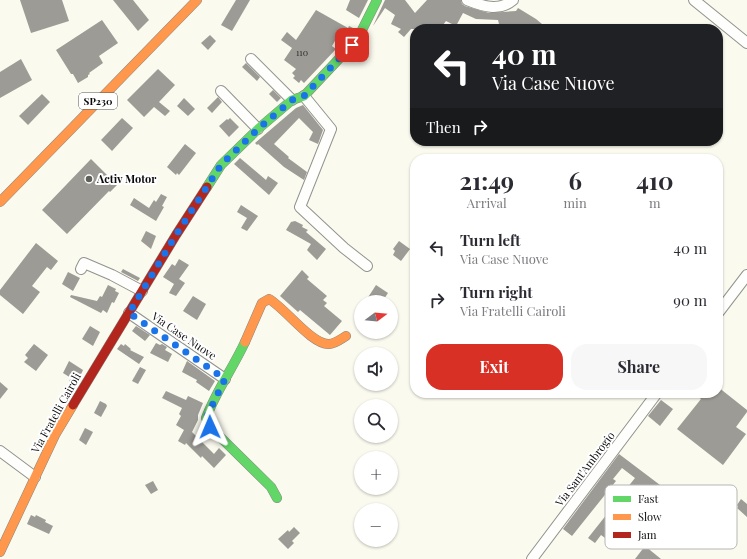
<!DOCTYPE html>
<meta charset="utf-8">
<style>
body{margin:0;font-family:"Playfair Display",serif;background:#f7f7f7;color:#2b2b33;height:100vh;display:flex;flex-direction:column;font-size:15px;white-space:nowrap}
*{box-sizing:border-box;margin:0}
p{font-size:13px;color:#7c7c81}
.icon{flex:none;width:22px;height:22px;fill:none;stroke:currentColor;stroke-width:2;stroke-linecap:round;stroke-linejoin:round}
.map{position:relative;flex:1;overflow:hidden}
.sheet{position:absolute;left:410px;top:154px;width:313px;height:244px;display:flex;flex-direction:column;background:#fff;border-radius:16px;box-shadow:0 1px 3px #0004}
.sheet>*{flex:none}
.top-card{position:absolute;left:410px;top:24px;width:313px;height:122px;border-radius:16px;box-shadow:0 1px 3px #0004;background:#202124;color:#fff;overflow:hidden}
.needle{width:26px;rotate:74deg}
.fabs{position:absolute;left:354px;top:295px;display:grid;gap:8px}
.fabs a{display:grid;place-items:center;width:44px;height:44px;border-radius:50%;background:#fff;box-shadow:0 1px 3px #0004;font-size:20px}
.pin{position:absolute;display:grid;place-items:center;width:34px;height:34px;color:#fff;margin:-17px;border-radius:8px;box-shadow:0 2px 6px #0006}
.me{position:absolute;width:44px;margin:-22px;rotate:359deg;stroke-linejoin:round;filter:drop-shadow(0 0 3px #0008)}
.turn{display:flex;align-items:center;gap:14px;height:84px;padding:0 16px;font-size:18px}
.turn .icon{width:52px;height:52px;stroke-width:2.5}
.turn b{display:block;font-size:28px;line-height:34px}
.then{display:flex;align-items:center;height:38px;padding:0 16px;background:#0003;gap:8px;font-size:15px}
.eta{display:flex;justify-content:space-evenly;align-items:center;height:68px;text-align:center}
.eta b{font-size:24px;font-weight:700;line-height:28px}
.cta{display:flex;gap:8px;margin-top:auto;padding:8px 16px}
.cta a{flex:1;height:46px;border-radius:16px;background:#d93025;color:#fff;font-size:16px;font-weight:700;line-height:46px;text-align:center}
.cta a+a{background:#f7f7f7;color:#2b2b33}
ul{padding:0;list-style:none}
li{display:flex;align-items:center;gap:12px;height:52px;padding:0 16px}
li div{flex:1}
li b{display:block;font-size:15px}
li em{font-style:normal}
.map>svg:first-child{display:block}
</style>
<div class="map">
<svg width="747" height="559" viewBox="0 0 747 559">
<rect width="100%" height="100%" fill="#fafaef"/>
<g fill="#9c9b95">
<polygon points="20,0 62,0 69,21 31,33"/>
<polygon points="113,0 133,0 149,20 138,31"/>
<polygon points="236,0 250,0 232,31 221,25"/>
<polygon points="350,0 368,0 359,18 346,10"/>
<polygon points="385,0 405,0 415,13 427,0 461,0 462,4 465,6 489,13 516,11 518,8 536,19 548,29 530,29 523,25 499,24 498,20 476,19 463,13 456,26 446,21 440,29 411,29 404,37 398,32 401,29 391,24 395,15 385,8 373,26"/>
<polygon points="316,10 348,28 349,26 353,28 346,38 339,34 332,46 336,49 304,83 301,80 299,83 293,78 295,76 292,73 296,69 284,60 292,48 281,40 287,32 296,40"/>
<polygon points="102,20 118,43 99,56 103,63 89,73 90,74 88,75 88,77 78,83 73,74 71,74 56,50"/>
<polygon points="210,35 216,41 208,50 201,43"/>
<polygon points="21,59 32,80 0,98 0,72"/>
<polygon points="246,63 260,77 257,81 242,67"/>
<polygon points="158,69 175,85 159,102 170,111 165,116 154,107 144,117 127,100"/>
<polygon points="273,90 281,98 277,102 269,94"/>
<polygon points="42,94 50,102 28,125 19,116"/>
<polygon points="218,97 222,102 212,113 207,108"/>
<polygon points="184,98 195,109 188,116 177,106"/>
<polygon points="303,105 323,130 318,144 309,140 313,132 299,118 274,144 289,157 288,158 307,172 304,180 284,167 258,144 257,145 255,143 296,108"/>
<polygon points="122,118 133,128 112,151 101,140"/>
<polygon points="230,118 239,127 229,137 219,126 227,119 228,120"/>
<polygon points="185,144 196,153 179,175 177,173 176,175 167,167"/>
<polygon points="240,158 266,180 268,176 278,183 269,195 234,164"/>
<polygon points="91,159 117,185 110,192 109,191 67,234 42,210"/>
<polygon points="161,194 167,197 162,206 164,207 156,221 130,205 134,198 149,208 154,200 156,202"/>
<polygon points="241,205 258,216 247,231 241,228 247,218 237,212"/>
<polygon points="295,221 303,225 302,227 308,230 306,232 326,249 317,260 307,250 311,244 286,230 291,222"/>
<polygon points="146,231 156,236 151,249 141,241"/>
<polygon points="399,241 410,249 401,261 393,255 395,251 393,249"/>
<polygon points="36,243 58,261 51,270 47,267 32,286 40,292 23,314 0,295 0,290"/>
<polygon points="179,259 189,265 179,279 185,283 176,296 169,293 174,284 163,277 172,264 175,266"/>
<polygon points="123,269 140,278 138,281 121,272"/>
<polygon points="302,270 309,277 307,279 327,296 323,300 327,303 324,306 342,321 330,335 300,310 298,312 280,296"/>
<polygon points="68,272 80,278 73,291 62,284"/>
<polygon points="108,285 116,289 115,291 119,293 114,303 112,302 107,313 103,310 101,313 70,297 71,295 97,301 100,296 102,297"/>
<polygon points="376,285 388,293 382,302 371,302 367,299"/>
<polygon points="193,296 206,304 197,320 183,311"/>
<polygon points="90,326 100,332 93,346 82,339"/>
<polygon points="136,326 150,335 145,341 132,331"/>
<polygon points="156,343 160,345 162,344 167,347 165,350 172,354 168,362 150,353"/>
<polygon points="34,344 48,355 36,371 24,362 28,358 25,355"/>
<polygon points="121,344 124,346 125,344 131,349 130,350 144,357 139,364 117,349"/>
<polygon points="69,361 83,370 76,385 69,381 71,378 63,373"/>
<polygon points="187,361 215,381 209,391 196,382 197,380 182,372"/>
<polygon points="140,367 146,370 138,384 132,381"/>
<polygon points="0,382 8,389 0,399"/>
<polygon points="718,387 747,410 747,412 736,427 746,434 723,465 677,429 701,399 694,393 718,393"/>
<polygon points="166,391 186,400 188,396 203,403 198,415 198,420 192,432 214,454 219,448 226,455 214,468 202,456 201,458 186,443 185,445 178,441 184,430 176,425 181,416 179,414 182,408 162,398"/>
<polygon points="661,400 673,409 660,426 648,416"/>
<polygon points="100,401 106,404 107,406 101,417 94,413"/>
<polygon points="85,428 93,432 86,445 79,440"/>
<polygon points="619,454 709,522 703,530 664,500 657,510 688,535 679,546 619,498 635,478 622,468 613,479 616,481 572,536 563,529"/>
<polygon points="153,481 158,490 151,494 145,485"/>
<polygon points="741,499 747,504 747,517 737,508 738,507 737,505"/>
<polygon points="607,514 613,519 610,522 625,534 616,546 601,535 595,543 588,538"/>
<polygon points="31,515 35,517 36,515 46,520 45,522 53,526 49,534 27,524"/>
<polygon points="294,527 300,533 292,541 294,543 288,549 278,539 288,530 289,532"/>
<polygon points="645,546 661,559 635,559"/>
</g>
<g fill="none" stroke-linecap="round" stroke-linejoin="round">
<defs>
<g id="street">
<path d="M 467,0 C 482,6 499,12 513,0"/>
<polyline points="694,0 747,43"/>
<polyline points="251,59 292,100"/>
<polyline points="221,91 258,129"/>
<polyline points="304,96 331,129 300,207 344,248 367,266"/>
<polyline points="81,269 84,263 112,275 142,291"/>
<polyline points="129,313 225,379"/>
<polyline points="718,313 747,275"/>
<polyline points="0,451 35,477"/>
<polyline points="532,559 657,393"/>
</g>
<g id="fast">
<polyline points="207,187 221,165 258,129 292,100 304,96 352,45 361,32 377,0"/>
<path d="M 245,342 C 233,368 216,391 206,418 L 210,427 L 271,487 L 277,498"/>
</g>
<g id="slow">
<polyline points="0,202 197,0"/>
<path d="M 245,342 L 262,303 L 269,299 C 285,308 312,345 329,344 C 335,344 341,339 346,336"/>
<polyline points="0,552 55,435 73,405"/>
</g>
<polyline id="jam" points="73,405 176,235 207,187"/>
</defs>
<use href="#street" stroke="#93938e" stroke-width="12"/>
<use href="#fast" stroke="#898984" stroke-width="10"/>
<use href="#slow" stroke="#898984" stroke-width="10"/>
<use href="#jam" stroke="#898984" stroke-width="10"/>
<use href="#street" stroke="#fefefd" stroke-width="10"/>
<use href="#fast" stroke="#63d668" stroke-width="9"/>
<use href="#slow" stroke="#ff974d" stroke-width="9"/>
<use href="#jam" stroke="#b3261e" stroke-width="9"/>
</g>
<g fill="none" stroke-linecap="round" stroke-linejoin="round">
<polyline stroke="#1a73e8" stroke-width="7" stroke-dasharray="0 12.6" points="210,427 206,418 225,379 129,313 176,235 221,165 258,129 292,100 304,96 352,45"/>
</g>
<circle fill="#5f5f5b" stroke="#fff" stroke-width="1.5" cx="89" cy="179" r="4"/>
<g text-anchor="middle" stroke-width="4" stroke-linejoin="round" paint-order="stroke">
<g font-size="9" fill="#2f2f2e">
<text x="302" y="56">110</text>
</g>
<rect fill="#fff" stroke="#545454" stroke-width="1" x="79" y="93" width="38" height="16" rx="3"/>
<g font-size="10" font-weight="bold" fill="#0b0b0b">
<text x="98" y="105">SP230</text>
</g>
<g font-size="11" font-weight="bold" fill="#0b0b0b" stroke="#fff" text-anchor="start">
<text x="97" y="183">Activ Motor</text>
</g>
<g font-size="11" fill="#0b0b0b" stroke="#fff">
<text transform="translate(184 336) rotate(34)" y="4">Via Case Nuove</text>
<text transform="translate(56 413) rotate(-61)" y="4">Via Fratelli Cairoli</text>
<text transform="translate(585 469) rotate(-53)" y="4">Via Sant'Ambrogio</text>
</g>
</g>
<rect x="605" y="485" width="132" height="64" rx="6" fill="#fff" stroke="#b6b6b6" stroke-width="1"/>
<rect x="613" y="496" width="18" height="6" fill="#63d668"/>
<rect x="613" y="514" width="18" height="6" fill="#ff974d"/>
<rect x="613" y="532" width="18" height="6" fill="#b3261e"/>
<g font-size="11" fill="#0b0b0b">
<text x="638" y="503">Fast</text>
<text x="638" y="521">Slow</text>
<text x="638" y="539">Jam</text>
</g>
</svg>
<div class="fabs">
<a><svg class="needle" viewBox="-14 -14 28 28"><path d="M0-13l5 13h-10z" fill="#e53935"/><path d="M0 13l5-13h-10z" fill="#7c7c81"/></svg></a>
<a><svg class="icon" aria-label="sound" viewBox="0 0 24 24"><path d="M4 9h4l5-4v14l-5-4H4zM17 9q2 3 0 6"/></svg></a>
<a><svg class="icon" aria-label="search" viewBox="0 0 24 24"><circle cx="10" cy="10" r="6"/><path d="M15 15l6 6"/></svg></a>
<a>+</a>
<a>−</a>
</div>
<div class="pin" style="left:352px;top:45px;background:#d93025"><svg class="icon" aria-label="arrive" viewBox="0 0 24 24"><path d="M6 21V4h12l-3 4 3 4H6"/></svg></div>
<svg class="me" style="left:210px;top:427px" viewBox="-20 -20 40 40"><path d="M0-17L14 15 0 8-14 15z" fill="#1a73e8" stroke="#fff" stroke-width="4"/></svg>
<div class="top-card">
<div class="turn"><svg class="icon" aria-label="left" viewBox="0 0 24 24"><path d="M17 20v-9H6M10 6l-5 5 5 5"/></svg><div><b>40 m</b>Via Case Nuove</div></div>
<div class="then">Then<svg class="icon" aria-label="right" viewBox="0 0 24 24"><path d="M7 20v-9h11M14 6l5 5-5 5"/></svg></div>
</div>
<section class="sheet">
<div class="eta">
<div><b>21:49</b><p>Arrival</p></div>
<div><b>6</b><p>min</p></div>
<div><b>410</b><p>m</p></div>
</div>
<ul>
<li><svg class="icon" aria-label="left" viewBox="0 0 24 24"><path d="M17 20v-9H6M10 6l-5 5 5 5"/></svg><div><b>Turn left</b><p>Via Case Nuove</p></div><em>40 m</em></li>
<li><svg class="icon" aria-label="right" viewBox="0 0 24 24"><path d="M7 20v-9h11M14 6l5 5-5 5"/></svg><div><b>Turn right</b><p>Via Fratelli Cairoli</p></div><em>90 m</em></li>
</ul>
<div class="cta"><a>Exit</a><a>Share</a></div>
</section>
</div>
